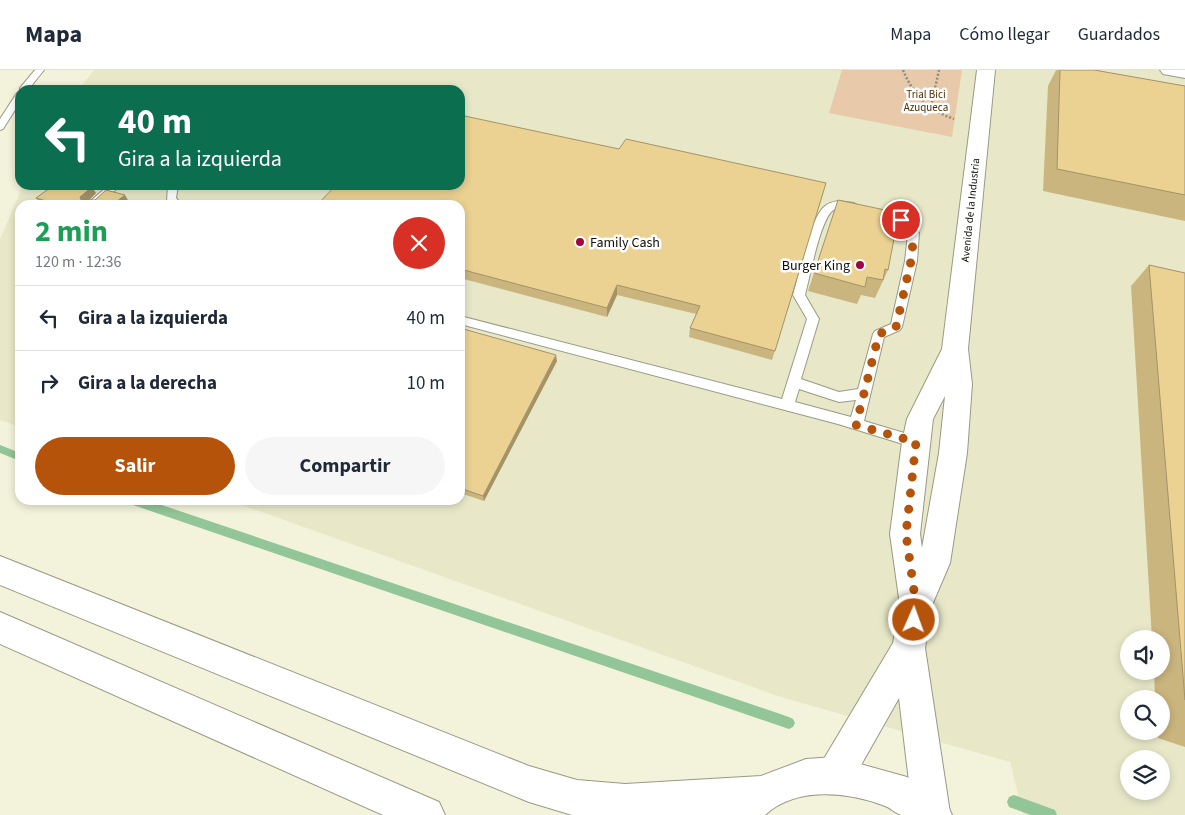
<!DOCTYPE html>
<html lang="es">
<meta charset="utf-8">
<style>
body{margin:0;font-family:"Source Sans 3",sans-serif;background:#f6f6f7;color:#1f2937;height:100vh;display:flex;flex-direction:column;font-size:19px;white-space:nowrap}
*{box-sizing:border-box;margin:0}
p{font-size:16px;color:#747a83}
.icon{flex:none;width:28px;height:28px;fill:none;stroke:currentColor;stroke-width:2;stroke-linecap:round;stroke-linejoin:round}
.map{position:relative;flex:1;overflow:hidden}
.details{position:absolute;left:15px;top:130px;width:450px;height:305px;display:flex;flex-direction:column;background:#fff;border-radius:15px;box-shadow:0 2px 8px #0003}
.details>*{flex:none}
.guide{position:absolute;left:15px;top:15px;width:450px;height:105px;border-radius:15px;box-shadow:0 2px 8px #0003;background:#0b6e4f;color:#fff;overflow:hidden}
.buttons{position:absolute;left:1120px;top:560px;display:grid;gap:10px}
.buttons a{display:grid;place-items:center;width:50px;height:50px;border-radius:50%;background:#fff;box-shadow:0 2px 8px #0003;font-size:25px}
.pin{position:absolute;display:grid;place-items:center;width:42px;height:42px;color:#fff;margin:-21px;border:2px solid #fff;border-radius:50%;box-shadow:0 1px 5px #0007}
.me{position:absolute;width:55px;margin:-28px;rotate:2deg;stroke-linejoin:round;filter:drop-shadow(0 0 4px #0008)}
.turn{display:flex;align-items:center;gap:18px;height:105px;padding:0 20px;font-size:22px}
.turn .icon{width:65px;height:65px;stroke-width:2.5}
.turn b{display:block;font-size:35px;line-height:42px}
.round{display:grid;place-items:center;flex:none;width:52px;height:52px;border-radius:26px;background:#f6f6f7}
.headline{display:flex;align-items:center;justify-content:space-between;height:85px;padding:0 20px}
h1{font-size:30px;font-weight:700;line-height:38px;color:#1e9e55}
.action{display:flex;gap:10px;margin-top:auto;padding:10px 20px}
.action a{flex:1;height:58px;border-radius:30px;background:#b45309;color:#fff;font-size:20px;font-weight:700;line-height:58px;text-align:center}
.action a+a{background:#f6f6f7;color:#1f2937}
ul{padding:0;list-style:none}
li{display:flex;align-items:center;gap:15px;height:65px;padding:0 20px;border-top:1px solid #e0e1e3}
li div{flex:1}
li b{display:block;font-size:19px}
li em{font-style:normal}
header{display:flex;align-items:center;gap:30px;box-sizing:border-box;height:70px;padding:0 25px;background:#fff;border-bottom:1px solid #e0e1e3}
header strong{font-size:24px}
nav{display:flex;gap:28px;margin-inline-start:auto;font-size:18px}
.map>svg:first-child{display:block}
</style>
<header>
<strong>Mapa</strong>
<nav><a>Mapa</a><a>Cómo llegar</a><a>Guardados</a></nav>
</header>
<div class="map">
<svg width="1185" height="745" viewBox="0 0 1185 745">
<rect width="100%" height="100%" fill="#f3f3db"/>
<path fill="#e8e8c9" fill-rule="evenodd" d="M 94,0 L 1185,0 L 1185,745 L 1023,745 L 1010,692 L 784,628 L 228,430 L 460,430 L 460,135 L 20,135 L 20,357 L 0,350 L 0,169 L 23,115 L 460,115 L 460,20 L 78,20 ZM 1129,569 L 1161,569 L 1161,601 L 1129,601 ZM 1129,629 L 1161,629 L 1161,661 L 1129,661 ZM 1129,689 L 1161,689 L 1161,721 L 1129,721 Z"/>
<polygon fill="#e8c9a9" points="842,0 962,0 952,67 829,43"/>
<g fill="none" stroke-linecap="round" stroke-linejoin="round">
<g fill="#92c597" fill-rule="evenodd">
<polygon points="0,375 20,383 20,391 0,383"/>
<polygon points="128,430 147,430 789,647 793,649 795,653 793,657 789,659 133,435 129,433"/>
<polygon points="1014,725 1055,740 1057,745 1031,745 1009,737 1007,732 1009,727"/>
</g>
<defs>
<g id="service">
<polygon points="35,0 44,0 28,20 20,20 20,22 20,18"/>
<polygon points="20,22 20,32 3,59 0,60 0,49 17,23"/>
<polygon points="109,115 121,115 98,135 86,135"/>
<polygon points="168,115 178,115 176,128 182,135 171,135 167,131"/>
<path d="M 838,131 L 854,133 L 859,136 C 852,144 839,133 831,142 C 819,156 810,206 805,225 L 819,249 L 801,309 L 839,322 L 858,319 L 873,264 L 875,261 L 891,254 L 905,191 L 908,164 L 897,152 L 875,143 L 880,140 L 905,148 L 919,163 L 917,191 L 902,257 L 900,260 L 884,267 L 864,351 L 921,368 L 923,372 L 921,376 L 916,378 L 838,354 L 460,254 L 460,246 L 782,329 L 807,249 L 793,225 C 799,205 810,149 824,137 C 828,133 833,132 838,131 ZM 799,319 L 839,332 L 856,330 L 851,347 L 795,332 Z"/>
</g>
<polygon id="minor" points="1160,0 1185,0 1185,8 1163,4"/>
<path id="tertiary" d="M 977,0 L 995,0 L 968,279 L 972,314 L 967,383 L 950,493 L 932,535 L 925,578 L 950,743 L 949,745 L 913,745 L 899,628 L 848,718 L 835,723 L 822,718 L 817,705 L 822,692 L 893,573 L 900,535 L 890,464 L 902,372 L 907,349 L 942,279 ZM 945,326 L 939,383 L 922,478 L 920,464 L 933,349 Z"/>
<g id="secondary">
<path d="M 0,486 L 529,696 L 577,710 L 625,714 L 761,706 L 806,689 L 835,687 L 907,707 L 946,732 L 952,745 C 935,745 918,745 902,745 C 896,744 891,738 885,736 C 848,722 797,716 765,745 L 572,745 L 529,732 L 0,515 Z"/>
<polygon points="0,542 439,732 445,745 383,745 0,574"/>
</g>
</defs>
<use href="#service" stroke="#999a84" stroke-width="2"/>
<use href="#minor" stroke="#999a84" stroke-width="2"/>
<use href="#tertiary" stroke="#999a84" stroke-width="2"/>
<use href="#secondary" stroke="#999a84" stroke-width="2"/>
<g stroke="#8c8c7b" stroke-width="2.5" stroke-dasharray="2 2" stroke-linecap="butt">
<path d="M 903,0 C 913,25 929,40 954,49"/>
<polyline points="931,37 939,0"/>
</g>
<use href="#service" fill="#fff" fill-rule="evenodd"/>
<use href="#minor" fill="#fff" fill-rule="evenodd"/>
<use href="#tertiary" fill="#fff" fill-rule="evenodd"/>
<use href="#secondary" fill="#fff" fill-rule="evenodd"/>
</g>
<g fill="#cab57e">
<polygon points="1056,0 1094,0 1185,16 1185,151 1043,121 1048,16"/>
<polygon points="619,79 826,113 772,290 689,267 690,258 696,244 617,225 607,247 460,208 460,135"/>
<polygon points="96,123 89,130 129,132 125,135 41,135 36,128"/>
<polygon points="838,130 888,200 875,228 861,225 857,234 808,221"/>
<polygon points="1149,195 1185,203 1185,677 1158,668 1157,661 1161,661 1161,629 1155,629 1154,601 1161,601 1161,569 1152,569 1131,216"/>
<polygon points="460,258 557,291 484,431 460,423"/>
</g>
<g fill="#a49367">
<polygon points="92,117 96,123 85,134 81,130 80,127"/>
<polygon points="125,125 129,132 125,135 112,135"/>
<polygon points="617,215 617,225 607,247 607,238"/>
<polygon points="556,285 557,291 484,431 483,426"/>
</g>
<g fill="#ebd293" stroke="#a49367">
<polygon points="1060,0 1094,0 1185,16 1185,125 1057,99"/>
<polygon points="460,45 619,79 626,69 826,113 775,281 690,258 700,236 617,215 607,238 460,199 460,135 317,135 336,115 460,115"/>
<polygon points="54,115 84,115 92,117 80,127 81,130 95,130 106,120 125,125 112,135 60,135 36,128"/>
<polygon points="838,130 899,143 888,200 885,199 883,210 867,207 865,217 814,203"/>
<polygon points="1149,195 1185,203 1185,630"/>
<polygon points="460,258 556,285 483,426 460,418"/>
</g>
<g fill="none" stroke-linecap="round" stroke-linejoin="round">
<polyline stroke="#b45309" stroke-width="9" stroke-dasharray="0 16.2" points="901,150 914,163 911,191 896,257 879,264 856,355 916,372 906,464 916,535 914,550"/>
</g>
<g fill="#a10441" stroke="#fff" stroke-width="2">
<circle cx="580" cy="172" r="5"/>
<circle cx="860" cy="195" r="5"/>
</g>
<g text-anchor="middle" stroke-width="5" stroke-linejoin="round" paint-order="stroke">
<g font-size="11" fill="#4c2e04" stroke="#fff">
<text x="926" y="28">Trial Bici<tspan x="926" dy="13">Azuqueca</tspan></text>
</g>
<g font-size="11" fill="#0f0f07" stroke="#fff">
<text transform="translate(970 140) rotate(-84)" y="4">Avenida de la Industria</text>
</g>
<g font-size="14" fill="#0f0f07" stroke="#fff" text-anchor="start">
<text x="590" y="177">Family Cash</text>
<text x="850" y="200" text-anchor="end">Burger King</text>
</g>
</g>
</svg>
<div class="buttons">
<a><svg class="icon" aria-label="sound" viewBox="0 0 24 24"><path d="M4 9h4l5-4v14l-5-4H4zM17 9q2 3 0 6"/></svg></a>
<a><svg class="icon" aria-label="search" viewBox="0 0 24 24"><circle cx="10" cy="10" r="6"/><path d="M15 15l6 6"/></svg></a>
<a><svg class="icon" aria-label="layers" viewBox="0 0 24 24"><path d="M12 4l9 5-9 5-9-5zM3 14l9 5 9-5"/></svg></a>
</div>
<div class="pin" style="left:901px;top:150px;background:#d93025"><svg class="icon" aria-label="arrive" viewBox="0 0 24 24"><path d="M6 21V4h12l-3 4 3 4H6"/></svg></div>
<svg class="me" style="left:914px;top:550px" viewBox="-20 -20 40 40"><circle r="17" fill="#b45309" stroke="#fff" stroke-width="3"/><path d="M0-11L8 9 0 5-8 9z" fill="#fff"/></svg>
<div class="guide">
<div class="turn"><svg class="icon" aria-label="left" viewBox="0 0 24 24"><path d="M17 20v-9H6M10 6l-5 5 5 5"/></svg><div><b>40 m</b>Gira a la izquierda</div></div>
</div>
<section class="details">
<div class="headline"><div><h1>2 min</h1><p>120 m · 12:36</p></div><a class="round" style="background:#d93025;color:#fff"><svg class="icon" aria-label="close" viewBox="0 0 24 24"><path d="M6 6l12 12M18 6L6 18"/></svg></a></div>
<ul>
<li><svg class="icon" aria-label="left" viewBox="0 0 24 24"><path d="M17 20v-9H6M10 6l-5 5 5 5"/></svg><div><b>Gira a la izquierda</b></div><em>40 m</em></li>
<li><svg class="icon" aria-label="right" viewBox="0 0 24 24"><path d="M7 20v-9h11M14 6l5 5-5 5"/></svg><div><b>Gira a la derecha</b></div><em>10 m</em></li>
</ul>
<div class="action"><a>Salir</a><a>Compartir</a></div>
</section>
</div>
